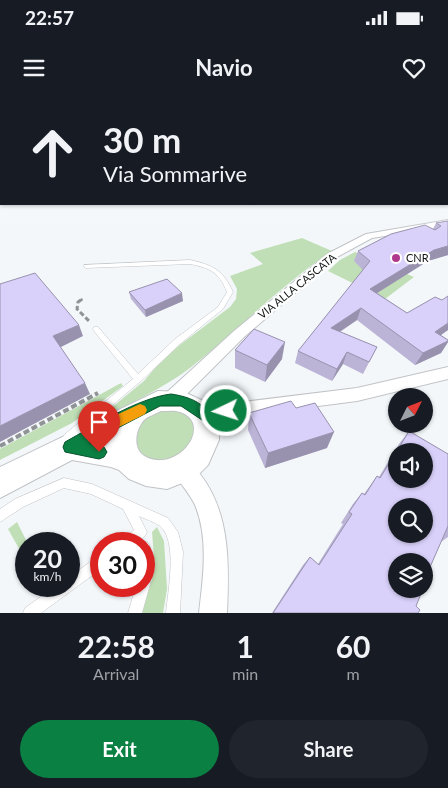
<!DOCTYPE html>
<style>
body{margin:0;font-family:Lato,sans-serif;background:#20242c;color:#f1f3f6;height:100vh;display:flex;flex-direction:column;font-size:19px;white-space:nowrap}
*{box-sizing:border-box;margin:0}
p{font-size:16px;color:#9ea1a6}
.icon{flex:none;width:28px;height:28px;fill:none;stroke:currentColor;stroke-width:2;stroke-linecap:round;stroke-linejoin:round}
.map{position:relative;height:513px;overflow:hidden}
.side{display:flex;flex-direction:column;background:#171b24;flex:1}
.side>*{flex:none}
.top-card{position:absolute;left:0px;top:0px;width:449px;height:105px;box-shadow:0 1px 4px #0004;background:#171b24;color:#f1f3f6;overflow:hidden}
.needle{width:32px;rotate:48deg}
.buttons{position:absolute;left:388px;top:288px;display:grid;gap:10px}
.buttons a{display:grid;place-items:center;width:45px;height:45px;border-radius:50%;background:#171b24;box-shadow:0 1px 4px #0004;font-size:25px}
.speed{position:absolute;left:15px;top:432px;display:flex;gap:10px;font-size:25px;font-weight:700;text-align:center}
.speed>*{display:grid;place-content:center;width:65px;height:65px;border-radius:50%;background:#171b24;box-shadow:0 1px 4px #0004;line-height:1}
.speed small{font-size:12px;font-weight:400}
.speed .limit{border:8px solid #d22;background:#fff;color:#111}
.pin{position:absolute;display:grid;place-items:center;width:42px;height:42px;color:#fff;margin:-51px -21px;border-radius:50% 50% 50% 0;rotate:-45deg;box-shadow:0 0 5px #0007}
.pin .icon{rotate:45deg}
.me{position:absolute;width:55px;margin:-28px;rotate:266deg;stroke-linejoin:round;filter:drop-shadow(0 0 4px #0008)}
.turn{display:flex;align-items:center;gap:18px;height:105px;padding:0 20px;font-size:22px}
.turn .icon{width:65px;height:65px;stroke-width:2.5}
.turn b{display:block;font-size:35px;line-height:42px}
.eta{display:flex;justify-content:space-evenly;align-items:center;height:85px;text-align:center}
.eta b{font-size:30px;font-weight:700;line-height:35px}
.primary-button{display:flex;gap:10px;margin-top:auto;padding:10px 20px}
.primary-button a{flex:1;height:58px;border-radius:30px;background:#0b8043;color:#fff;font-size:20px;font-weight:700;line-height:58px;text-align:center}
.primary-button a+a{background:#20242c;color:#f1f3f6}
.status{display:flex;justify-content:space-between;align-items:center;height:35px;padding:0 25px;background:#171b24;direction:ltr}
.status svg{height:14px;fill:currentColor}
header{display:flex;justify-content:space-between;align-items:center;height:65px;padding:0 20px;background:#171b24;font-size:22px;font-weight:700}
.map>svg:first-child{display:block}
</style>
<div class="status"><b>22:57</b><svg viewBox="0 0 49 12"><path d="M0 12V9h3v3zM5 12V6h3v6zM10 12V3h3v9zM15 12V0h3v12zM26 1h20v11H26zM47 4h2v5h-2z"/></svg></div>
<header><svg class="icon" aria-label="menu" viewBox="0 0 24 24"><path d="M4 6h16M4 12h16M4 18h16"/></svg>Navio<svg class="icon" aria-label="heart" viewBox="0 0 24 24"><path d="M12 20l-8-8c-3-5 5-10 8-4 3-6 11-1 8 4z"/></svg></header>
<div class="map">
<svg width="448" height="513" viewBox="0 0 448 513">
<rect width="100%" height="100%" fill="#f3f7fa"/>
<g fill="#c1dfb6">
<path d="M 302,138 L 332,151 C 281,185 238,230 190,268 C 161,290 126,305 94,322 L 144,281 L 161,261 L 181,244 L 230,207 L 236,199 L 237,189 L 230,176 L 263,164 L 250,153 Z"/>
<polygon points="355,152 414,177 385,199 328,171 340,160"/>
<polygon points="121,283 123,286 72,323 0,360 0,349"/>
<path d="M 176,308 C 182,311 189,315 192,320 C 203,337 184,355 169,361 C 162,363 152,360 146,359 L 134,345 C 137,312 147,313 176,308 Z"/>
<polygon points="17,422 28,444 26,444 26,461 8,429"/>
<polygon points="157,427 164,441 167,489 163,513 142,513 155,469 152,432"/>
</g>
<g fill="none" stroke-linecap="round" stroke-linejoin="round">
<defs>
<g id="lane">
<path d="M 190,160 C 213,165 223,170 233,192 L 223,209 L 181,243 L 141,281 L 71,340 L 68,341 L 65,340 L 63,337 L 65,334 L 133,279 L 94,231 L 93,229 L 94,227 L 98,227 L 138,274 L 175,239 L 218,207 L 227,192 C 219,172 210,168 190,164 L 86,168 L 84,167 L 84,165 Z"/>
<path d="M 64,378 L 92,384 L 168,418 L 178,432 L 183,452 L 180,513 L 166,513 C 168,491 178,441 160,426 C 155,422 145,419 139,416 L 147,432 C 141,444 131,444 119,444 L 121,440 L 134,430 L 123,409 L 91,394 L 64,388 L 23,407 L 0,422 L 0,409 L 15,399 Z"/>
<polygon points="144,441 148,443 150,447 150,484 142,513 128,513 136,486 144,486 144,444 139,444"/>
<polygon points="101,455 101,469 41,513 23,513 25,508 56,486 69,486 69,477 97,457"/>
</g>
<g id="street">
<polygon points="448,120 448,126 372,138 337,157 244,237 177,304 171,306 165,304 162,299 165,294 234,231 329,153 366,134"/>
<polygon points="448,267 448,279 357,301 202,321 196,319 193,314 196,309 202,307 357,288"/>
<path d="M 183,359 C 191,362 194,368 200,374 C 231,414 229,466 227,513 L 199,513 C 203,479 209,438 195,405 C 189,392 178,382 173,369 L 176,362 Z"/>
</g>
<path id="secondary" d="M 158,291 L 184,292 L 208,303 L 219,324 L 219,340 L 208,365 L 195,378 L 167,389 L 146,386 L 129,379 L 119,370 L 111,367 L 72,360 L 0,398 L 0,367 ZM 161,311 C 167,311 175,310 180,312 C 214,323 180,373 146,357 C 132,350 135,330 144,320 C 148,316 156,314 161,311 Z"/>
</defs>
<use href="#lane" stroke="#c1c4c7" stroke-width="1"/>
<use href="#street" stroke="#c1c4c7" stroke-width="2"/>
<use href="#secondary" stroke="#c1c4c7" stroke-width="2"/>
<polyline stroke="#909395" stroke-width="2.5" stroke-dasharray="4 2" stroke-linecap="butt" points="79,201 83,199"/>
<polyline stroke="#909395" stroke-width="3" stroke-dasharray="5 2.5" stroke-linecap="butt" points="81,200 78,202 77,209 89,221"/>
<polyline stroke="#909395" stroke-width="4" stroke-dasharray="6 3" stroke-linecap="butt" points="0,346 98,293"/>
<use href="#lane" fill="#fff" fill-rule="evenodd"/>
<use href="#street" fill="#fff" fill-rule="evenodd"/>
<use href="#secondary" fill="#fff" fill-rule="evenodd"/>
</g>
<g fill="#bbb4d6" fill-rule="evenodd">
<polygon points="448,121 448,155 428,161 377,193 407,213 448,230 441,235 448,240 448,242 441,253 415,265 357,220 340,232 377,247 363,274 343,264 332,281 295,263 298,251 363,170 354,161 358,151 433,129 436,123"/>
<polygon points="129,192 183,201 146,217 131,199"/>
<polygon points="235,250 282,259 265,282 235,268"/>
<polygon points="296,308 327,348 265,368 248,330 249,313"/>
<path d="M 409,331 L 448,354 L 448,437 L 441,442 L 427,474 L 416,506 L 418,513 L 272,513 L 303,465 L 310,457 L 318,464 L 343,424 L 341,423 L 353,404 L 362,393 L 364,394 L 377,376 L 379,377 L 399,344 ZM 396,351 L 424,351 L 396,379 Z"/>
</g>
<g fill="#9892ae">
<polygon points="448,146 448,155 428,161 366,200 370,189 434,150"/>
<polygon points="182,193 183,201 146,217 145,210"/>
<polygon points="361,208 357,220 327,240 331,228"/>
<polygon points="448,223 448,230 428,244 435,232"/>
<polygon points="79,225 83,236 59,248 53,236"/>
<polygon points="448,241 448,242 441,253 415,265 423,253"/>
<polygon points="285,242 282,259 265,282 267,265"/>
<polygon points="347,252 343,264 332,281 337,269"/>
<polygon points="85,283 90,294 0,342 0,326"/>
<polygon points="334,332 327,348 265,368 268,353"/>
</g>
<g fill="#d9d1f9" stroke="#9892ae" fill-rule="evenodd">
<polygon points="448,121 448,146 434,150 370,189 407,213 435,197 442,200 448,196 448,223 435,232 448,240 448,241 423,253 361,208 331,228 377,247 369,262 347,252 337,269 298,251 370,161 358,151 391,134 425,125 435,130 441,126 436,123"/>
<polygon points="35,173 79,225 53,236 85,283 0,326 0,184"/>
<polygon points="167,179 182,193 145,210 129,192"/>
<polygon points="254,229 285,242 267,265 235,250"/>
<polygon points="291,301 296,308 315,303 334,332 268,353 249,313"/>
<path d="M 409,331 L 448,354 L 448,426 L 427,474 L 429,475 L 424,488 L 424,461 L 396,461 L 396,489 L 423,489 L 416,506 L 420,510 L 418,513 L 273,513 L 310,457 L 319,465 L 352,414 L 349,412 L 362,393 L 365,395 L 377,376 L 380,378 L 396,352 L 396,379 L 424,379 L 424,351 L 397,351 ZM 396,406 L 424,406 L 424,434 L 396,434 Z"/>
</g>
<linearGradient id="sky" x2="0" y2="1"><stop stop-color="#7face3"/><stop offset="0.46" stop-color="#fafbfd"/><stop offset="1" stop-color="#fafbfd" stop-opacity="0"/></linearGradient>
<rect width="448" height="132" fill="url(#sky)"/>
<path fill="#0b8043" stroke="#07532c" d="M 171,294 C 184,296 195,299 205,308 L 226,306 L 230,307 L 232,311 L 230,315 L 202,320 L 181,306 L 160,306 L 89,343 L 104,347 L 107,352 L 104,357 L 99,359 L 65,352 L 63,347 L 65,342 C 94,326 138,298 171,294 Z"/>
<polygon fill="#f59e0b" points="140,304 145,306 147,310 145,314 109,332 104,334 99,332 97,328 99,323"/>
<circle fill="#b0388d" stroke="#fff" stroke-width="2" cx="396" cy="158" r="5"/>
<g text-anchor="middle" stroke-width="4.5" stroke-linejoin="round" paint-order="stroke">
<g font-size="11" fill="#121314" stroke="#fff" text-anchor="start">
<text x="406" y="162">CNR</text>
</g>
<g font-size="11" fill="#121314" stroke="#fff">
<text transform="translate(297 186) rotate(-39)" y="4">VIA ALLA CASCATA</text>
</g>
</g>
</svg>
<div class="buttons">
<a><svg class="needle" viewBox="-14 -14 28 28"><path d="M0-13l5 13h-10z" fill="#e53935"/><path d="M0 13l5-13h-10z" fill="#9ea1a6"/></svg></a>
<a><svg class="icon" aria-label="sound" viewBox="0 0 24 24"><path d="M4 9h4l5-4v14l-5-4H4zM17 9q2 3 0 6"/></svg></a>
<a><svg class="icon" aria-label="search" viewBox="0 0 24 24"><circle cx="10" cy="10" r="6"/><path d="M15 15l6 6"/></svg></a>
<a><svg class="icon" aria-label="layers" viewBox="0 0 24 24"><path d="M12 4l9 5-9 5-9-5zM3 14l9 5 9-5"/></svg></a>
</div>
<div class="speed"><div>20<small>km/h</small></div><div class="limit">30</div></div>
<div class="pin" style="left:99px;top:352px;background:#d93025"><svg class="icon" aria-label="arrive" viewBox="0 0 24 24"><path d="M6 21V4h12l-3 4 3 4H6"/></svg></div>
<svg class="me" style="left:226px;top:311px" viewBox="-20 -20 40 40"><circle r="17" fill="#0b8043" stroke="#fff" stroke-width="3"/><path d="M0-11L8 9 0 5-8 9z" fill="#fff"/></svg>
<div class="top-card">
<div class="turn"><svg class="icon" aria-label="ahead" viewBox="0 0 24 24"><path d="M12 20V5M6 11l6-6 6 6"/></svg><div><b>30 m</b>Via Sommarive</div></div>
</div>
</div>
<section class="side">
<div class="eta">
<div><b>22:58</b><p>Arrival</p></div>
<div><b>1</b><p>min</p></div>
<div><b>60</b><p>m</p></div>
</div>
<div class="primary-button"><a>Exit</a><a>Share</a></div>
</section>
